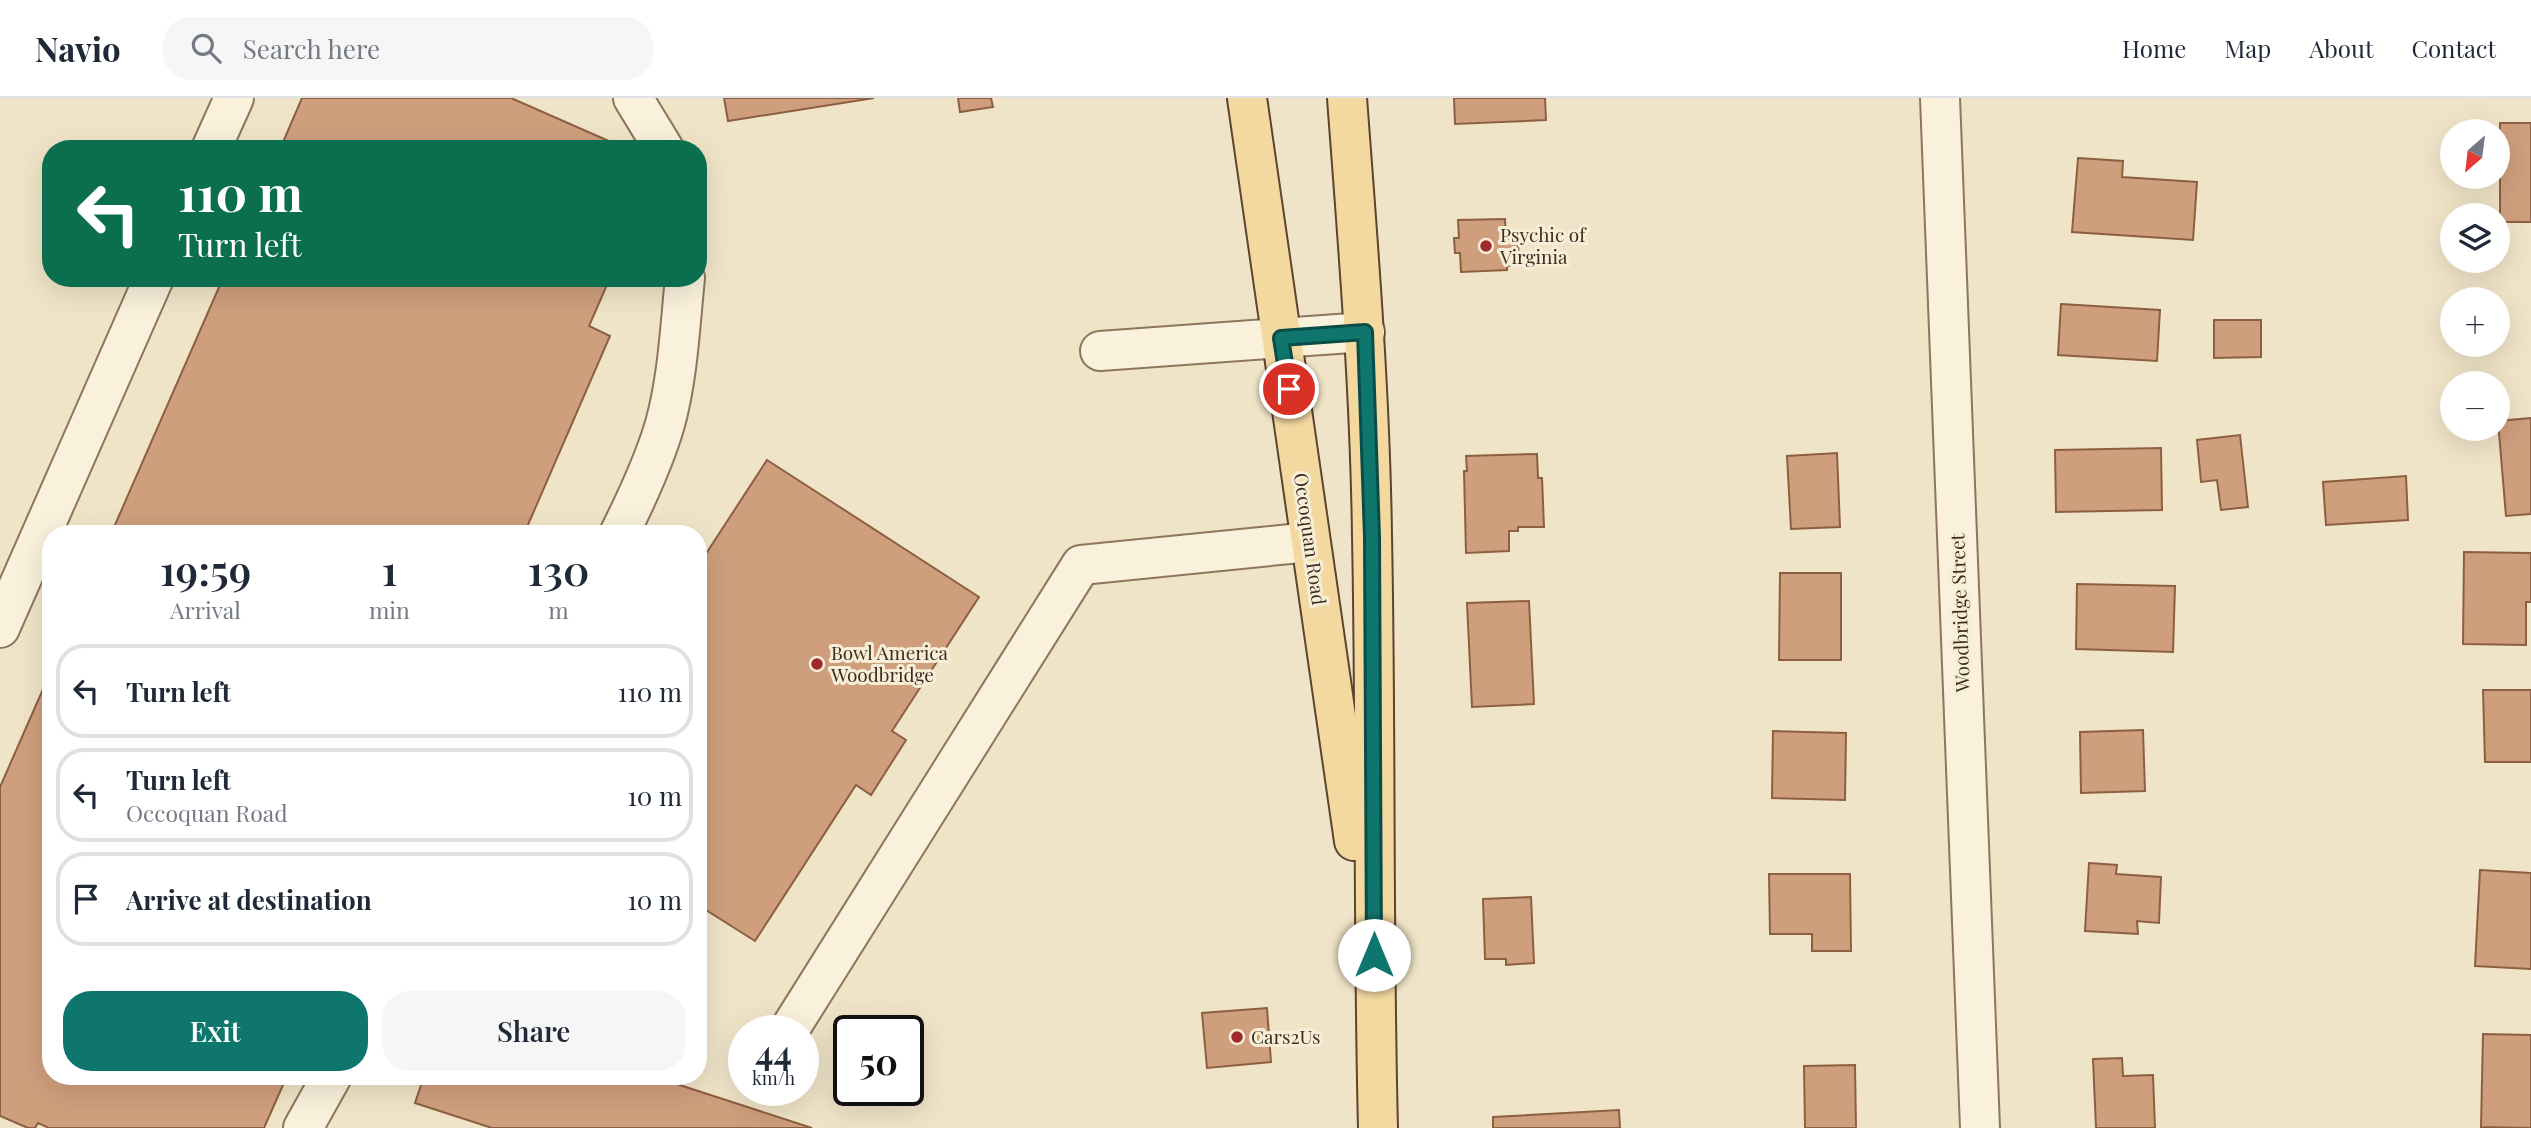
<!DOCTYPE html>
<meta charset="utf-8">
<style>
body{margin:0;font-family:"Playfair Display",serif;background:#f6f6f7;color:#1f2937;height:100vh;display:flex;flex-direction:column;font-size:26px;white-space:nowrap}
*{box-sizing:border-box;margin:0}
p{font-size:23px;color:#747a83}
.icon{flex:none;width:38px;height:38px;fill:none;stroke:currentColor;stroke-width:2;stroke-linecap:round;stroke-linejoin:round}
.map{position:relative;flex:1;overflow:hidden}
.side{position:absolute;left:42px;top:427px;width:665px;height:560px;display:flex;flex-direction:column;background:#fff;border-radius:28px;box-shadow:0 7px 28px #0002}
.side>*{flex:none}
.top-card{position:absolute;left:42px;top:42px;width:665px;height:147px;border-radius:28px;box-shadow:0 7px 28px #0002;background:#0b6e4f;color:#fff;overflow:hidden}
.needle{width:46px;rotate:208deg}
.buttons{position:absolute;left:2440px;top:21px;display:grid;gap:14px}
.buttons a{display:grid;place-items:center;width:70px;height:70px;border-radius:50%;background:#fff;box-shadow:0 7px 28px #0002;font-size:35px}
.speed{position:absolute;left:728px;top:917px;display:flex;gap:14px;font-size:35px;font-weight:700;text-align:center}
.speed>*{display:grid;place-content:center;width:91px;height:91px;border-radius:50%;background:#fff;box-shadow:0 7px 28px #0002;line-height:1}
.speed small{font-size:18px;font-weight:400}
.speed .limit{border:4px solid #111;border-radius:10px;background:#fff;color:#111}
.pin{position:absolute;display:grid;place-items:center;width:60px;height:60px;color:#fff;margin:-30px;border:4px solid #fff;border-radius:50%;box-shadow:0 2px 7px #0007}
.me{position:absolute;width:77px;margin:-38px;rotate:0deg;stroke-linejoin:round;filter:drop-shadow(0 0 5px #0008)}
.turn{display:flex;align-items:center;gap:24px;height:147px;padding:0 21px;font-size:32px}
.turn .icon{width:91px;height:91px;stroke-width:2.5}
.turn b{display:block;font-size:49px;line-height:60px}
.eta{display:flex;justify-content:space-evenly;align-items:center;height:119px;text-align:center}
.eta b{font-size:42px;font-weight:600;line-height:49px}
.cta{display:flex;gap:14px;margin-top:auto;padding:14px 21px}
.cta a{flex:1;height:80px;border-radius:28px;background:#0f766e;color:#fff;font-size:28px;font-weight:600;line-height:80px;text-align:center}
.cta a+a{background:#f6f6f7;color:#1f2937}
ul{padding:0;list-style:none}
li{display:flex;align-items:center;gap:21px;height:94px;margin:0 14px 10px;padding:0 7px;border:4px solid #e0e1e3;border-radius:28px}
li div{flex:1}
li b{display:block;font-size:26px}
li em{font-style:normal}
header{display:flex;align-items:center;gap:42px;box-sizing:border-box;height:98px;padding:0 35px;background:#fff;border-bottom:2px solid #e0e1e3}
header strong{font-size:33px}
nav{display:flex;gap:38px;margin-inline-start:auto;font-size:24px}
.search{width:490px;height:63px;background:#f6f6f7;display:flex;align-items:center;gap:18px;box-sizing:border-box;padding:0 24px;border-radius:28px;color:#747a83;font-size:26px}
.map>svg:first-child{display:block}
</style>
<header>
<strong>Navio</strong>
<div class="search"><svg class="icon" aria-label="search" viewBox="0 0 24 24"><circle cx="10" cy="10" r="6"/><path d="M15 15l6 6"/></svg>Search here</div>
<nav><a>Home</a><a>Map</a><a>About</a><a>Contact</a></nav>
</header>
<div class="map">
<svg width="2531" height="1030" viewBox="0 0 2531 1030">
<rect width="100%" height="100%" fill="#f0e4c8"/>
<g fill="#cf9f7d" stroke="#8d5f41" stroke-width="2">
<polygon points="302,0 511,0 627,51 280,51"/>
<polygon points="724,0 874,0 728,23"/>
<polygon points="958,0 991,0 993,9 960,14"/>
<polygon points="1454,0 1545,0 1546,22 1455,26"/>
<rect x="2500" y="25" width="31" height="99"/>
<polygon points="2078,60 2123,63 2122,79 2197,84 2193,142 2072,134"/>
<polygon points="1505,121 1506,142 1518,141 1519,167 1507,168 1507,172 1461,174 1460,155 1455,155 1454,140 1459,140 1458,122"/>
<polygon points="223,180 610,180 589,228 610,238 524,436 111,436"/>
<polygon points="2061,206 2160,212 2157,263 2058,257"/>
<polygon points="2214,222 2261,222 2261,259 2214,260"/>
<polygon points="2531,320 2531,416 2506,418 2498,323"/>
<polygon points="2240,337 2248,409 2221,412 2217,382 2201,384 2197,342"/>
<polygon points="2161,350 2162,412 2056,414 2055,352"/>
<polygon points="1837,355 1840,429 1791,431 1787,358"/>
<polygon points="1537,356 1538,380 1542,380 1544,429 1518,429 1518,433 1509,433 1509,453 1466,455 1464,373 1467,373 1466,358"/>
<polygon points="767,362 979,499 892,633 906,642 871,697 856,687 755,843 698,807 698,468"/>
<polygon points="2406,378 2408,422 2326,427 2323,384"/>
<polygon points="2464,454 2531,455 2531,504 2526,504 2526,547 2463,546"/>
<polygon points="1780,475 1841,475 1841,562 1779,562"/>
<polygon points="2077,486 2175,488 2173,554 2076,551"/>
<polygon points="1529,503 1534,606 1472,609 1467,505"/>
<polygon points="51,573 51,978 287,978 264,1030 49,1030 38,1025 35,1030 28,1030 0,1018 0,689"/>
<polygon points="2483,592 2531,592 2531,664 2485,664"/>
<polygon points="2143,632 2145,693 2081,695 2080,634"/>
<polygon points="1773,633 1846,635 1845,702 1772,700"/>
<polygon points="2089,765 2117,767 2116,776 2161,779 2159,825 2137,823 2138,836 2085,833"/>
<polygon points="2480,772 2531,775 2531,871 2475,868"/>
<polygon points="1769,776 1850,776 1851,853 1812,853 1812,836 1770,836"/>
<polygon points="1531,799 1534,865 1506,867 1506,861 1485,861 1483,801"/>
<polygon points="1267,910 1271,964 1207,970 1202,915"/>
<polygon points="2483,936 2531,937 2531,1030 2481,1029"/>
<polygon points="2122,960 2123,978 2153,977 2155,1030 2096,1030 2093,961"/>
<polygon points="1855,967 1856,1030 1805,1030 1804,968"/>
<polygon points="424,978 652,978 812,1030 492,1030 415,1005"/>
<polygon points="1619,1012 1620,1030 1493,1030 1493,1019"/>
</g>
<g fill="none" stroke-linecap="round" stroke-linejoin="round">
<defs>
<g id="minor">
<polyline points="633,0 664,51"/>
<polyline points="1940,0 1980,1030"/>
<polyline points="211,51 234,0"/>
<polyline points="1100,253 1365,234"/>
<path d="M 619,436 C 637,400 654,364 665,326 C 678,279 680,228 685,180"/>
<polyline points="0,530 154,180"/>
<polyline points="791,929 1081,467 1310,444"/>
<polyline points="303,1030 332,978"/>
</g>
<g id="major">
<polyline points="1247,0 1354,743"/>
<path d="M 1347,0 C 1358,146 1370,292 1372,438 C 1376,635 1373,833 1378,1030"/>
</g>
</defs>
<use href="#minor" stroke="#8d765c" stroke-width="42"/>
<use href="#major" stroke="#5b4430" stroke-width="42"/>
<use href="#minor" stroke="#faf1dc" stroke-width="38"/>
<use href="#major" stroke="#f3d9a0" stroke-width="38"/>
</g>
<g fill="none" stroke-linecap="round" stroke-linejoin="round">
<defs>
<polyline id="route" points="1289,291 1281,240 1365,234 1372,439 1374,857"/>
</defs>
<use href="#route" stroke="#0a4d48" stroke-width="18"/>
<use href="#route" stroke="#0f766e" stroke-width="12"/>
</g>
<g fill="#9e2a2b" stroke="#f7eed8" stroke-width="2.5">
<circle cx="1486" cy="148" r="7"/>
<circle cx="817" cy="566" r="7"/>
<circle cx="1237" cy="939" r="7"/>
</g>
<g text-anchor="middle" stroke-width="6" stroke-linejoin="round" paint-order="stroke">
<g font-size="19" fill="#3d2e20" stroke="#f7eed8" text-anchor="start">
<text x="1500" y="144">Psychic of<tspan x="1500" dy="22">Virginia</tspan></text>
<text x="831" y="562">Bowl America<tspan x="831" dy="22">Woodbridge</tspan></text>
<text x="1251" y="946">Cars2Us</text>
</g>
<g font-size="19" fill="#3d2e20" stroke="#f7eed8">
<text transform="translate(1310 441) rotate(82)" y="7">Occoquan Road</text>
<text transform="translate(1960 515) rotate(-92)" y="7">Woodbridge Street</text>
</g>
</g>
</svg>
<div class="buttons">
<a><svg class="needle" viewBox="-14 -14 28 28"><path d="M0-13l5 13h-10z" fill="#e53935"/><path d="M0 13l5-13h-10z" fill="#747a83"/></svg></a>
<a><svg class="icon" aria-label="layers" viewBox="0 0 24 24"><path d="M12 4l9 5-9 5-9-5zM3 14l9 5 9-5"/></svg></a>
<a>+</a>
<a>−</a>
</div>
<div class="speed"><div>44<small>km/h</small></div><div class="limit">50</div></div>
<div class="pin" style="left:1289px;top:291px;background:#d93025"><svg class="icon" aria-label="arrive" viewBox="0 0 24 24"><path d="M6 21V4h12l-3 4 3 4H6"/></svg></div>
<svg class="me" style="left:1374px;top:857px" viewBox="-20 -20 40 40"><circle r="19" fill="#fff"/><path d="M0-13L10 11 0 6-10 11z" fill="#0f766e"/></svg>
<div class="top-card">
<div class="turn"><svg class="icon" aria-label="left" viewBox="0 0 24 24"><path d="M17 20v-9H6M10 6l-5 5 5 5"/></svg><div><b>110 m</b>Turn left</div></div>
</div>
<section class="side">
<div class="eta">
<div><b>19:59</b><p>Arrival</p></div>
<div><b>1</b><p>min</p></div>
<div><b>130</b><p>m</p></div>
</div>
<ul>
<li><svg class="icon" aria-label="left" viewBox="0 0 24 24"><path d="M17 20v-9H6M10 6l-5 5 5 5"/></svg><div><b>Turn left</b></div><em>110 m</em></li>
<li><svg class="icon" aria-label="left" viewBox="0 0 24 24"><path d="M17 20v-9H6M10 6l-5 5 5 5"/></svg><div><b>Turn left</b><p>Occoquan Road</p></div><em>10 m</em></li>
<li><svg class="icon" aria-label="arrive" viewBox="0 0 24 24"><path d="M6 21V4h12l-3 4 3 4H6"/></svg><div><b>Arrive at destination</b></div><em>10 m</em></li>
</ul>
<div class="cta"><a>Exit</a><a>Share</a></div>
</section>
</div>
